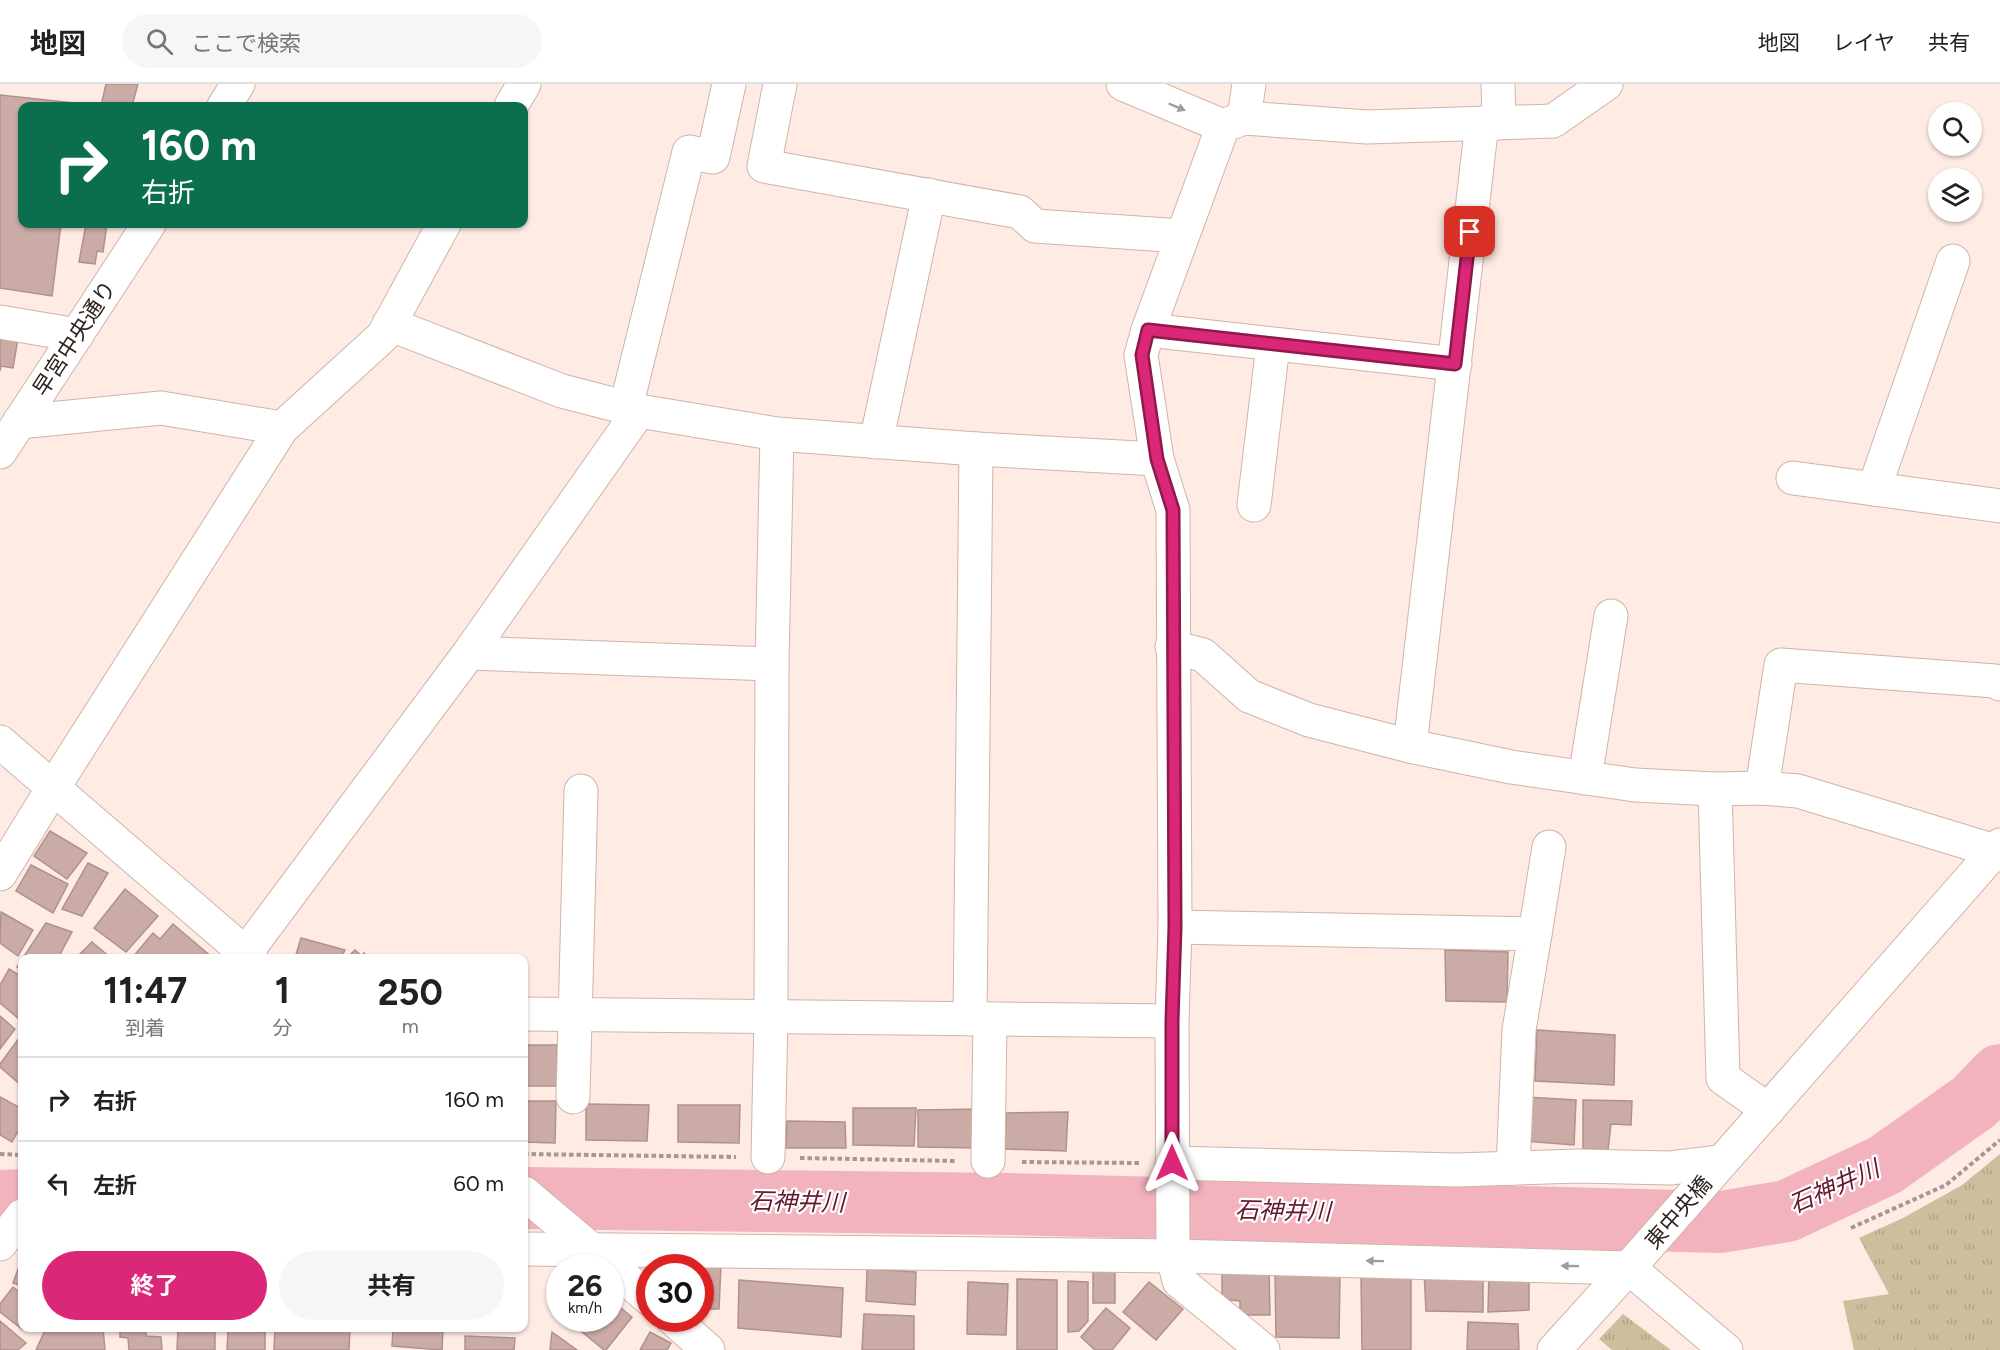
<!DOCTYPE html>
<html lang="ja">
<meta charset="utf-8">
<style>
body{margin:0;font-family:Figtree,"Noto Sans JP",sans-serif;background:#f6f6f6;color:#222;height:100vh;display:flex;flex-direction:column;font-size:22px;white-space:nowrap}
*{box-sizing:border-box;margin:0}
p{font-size:20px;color:#767676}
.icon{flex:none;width:33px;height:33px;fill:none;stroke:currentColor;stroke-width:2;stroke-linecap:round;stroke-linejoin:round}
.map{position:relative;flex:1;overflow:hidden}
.panel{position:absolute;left:18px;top:870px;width:510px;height:378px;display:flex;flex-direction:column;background:#fff;border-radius:12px;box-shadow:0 2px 4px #0004}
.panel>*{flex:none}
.hud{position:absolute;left:18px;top:18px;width:510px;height:126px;border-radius:12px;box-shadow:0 2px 4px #0004;background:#0b6e4f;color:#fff;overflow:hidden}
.buttons{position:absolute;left:1928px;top:18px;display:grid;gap:12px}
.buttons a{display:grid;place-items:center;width:54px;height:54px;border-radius:50%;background:#fff;box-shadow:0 2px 4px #0004;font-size:30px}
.speed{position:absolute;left:546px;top:1170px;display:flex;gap:12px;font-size:30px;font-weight:700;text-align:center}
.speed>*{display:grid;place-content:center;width:78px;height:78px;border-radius:50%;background:#fff;box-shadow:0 2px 4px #0004;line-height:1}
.speed small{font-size:15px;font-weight:400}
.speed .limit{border:9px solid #d22;background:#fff;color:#111}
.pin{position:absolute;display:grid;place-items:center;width:51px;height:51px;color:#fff;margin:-26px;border-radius:12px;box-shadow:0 3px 9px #0006}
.me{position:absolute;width:66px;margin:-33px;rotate:0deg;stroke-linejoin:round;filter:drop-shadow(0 0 4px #0008)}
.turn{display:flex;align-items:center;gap:21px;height:126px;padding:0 24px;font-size:27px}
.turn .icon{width:78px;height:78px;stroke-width:2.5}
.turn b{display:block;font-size:42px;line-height:51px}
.eta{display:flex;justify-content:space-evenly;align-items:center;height:102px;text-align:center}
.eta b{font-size:36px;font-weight:700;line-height:42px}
.action{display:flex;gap:12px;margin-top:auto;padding:12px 24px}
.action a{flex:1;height:69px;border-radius:36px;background:#db2777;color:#fff;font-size:24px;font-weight:700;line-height:69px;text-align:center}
.action a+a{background:#f6f6f6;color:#222}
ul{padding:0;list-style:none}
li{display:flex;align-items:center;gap:18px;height:84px;padding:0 24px;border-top:2px solid #e0e0e0}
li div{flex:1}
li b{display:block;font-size:22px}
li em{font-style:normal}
header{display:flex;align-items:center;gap:36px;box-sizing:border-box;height:84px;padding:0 30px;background:#fff;border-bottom:2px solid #e0e0e0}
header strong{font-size:28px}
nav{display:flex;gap:33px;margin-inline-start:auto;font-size:21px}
.search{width:420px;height:54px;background:#f6f6f6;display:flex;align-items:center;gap:15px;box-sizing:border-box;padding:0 21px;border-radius:33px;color:#767676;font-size:22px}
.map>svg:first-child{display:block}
</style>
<header>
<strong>地図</strong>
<div class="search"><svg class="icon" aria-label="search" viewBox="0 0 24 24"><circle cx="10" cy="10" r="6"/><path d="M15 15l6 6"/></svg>ここで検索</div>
<nav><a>地図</a><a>レイヤ</a><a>共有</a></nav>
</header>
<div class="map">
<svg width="2000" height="1266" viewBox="0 0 2000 1266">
<defs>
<pattern id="grass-tufts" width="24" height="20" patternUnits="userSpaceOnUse" patternTransform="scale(1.5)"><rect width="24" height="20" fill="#cdbf9e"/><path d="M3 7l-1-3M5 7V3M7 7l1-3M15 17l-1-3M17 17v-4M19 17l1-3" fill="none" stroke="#b0a488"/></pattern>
</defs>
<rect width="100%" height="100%" fill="#feebe3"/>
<g fill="url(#grass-tufts)">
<polygon points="2000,1070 2000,1266 1854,1266 1843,1217 1889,1210 1859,1154 1903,1134 1962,1101"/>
<polygon points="1623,1230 1671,1266 1612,1266 1599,1255"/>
</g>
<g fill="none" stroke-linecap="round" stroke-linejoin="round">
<g stroke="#f3b3be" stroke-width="62">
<polyline points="524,1114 1008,1120 1721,1138 1787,1127 1885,1081 1974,1018 2000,991"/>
<polyline points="0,1117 22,1116"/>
</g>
</g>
<g fill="#cbaba6" stroke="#b0918c" stroke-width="1.5">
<polygon points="106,0 138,0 132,22 101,22"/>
<polygon points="0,11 74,19 74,22 22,22 22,140 61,140 52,212 0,204"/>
<polygon points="86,140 107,140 103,168 97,167 95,180 79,178"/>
<polygon points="0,251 18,254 13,284 1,282 0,287"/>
<polygon points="50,747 87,769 67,795 34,772"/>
<polygon points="88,779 108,789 82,832 62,825"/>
<polygon points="31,781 68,800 53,829 16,807"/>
<polygon points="125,805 158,832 126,868 94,844"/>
<polygon points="1,828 33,846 18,872 0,859"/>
<polygon points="46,839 72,848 58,874 22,874 22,886 17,883"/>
<polygon points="173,840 213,874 132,874 153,849 160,855"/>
<polygon points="301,854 345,866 341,874 295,874"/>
<polygon points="92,858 111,874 76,874"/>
<polygon points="355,866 362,872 364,869 369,874 347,874"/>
<polygon points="1445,866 1508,868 1507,918 1446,917"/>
<polygon points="9,885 22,893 22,929 19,935 0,919 0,901"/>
<polygon points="0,932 15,945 0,965"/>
<polygon points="1537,946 1615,951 1614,1001 1535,997"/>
<polygon points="22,950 22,1002 0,983 0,980"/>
<rect x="524" y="961" width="33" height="41"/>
<polygon points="0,1013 22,1025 22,1040 12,1058 0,1051"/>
<polygon points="1526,1013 1576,1016 1574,1061 1524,1057"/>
<polygon points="1583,1016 1632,1017 1631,1041 1611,1040 1608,1066 1583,1065"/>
<polygon points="524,1017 556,1017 555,1059 524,1058"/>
<polygon points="586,1020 649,1021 647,1057 586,1056"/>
<polygon points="678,1021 740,1021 739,1059 678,1058"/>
<polygon points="853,1024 916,1024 914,1062 853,1061"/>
<polygon points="981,1025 979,1064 918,1063 918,1026"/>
<polygon points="1068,1028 1066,1067 1005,1065 1006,1029"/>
<polygon points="787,1037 845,1038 846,1064 786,1064"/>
<polygon points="22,1174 22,1202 13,1199"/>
<polygon points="684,1180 721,1181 719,1225 700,1225 700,1184 683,1184"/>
<polygon points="1093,1183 1115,1185 1115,1219 1093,1219"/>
<polygon points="867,1185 916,1188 915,1221 866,1217"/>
<polygon points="1483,1185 1483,1228 1426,1227 1424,1186"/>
<polygon points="1269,1186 1270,1231 1240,1231 1240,1217 1222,1215 1222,1187"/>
<polygon points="1275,1188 1340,1189 1339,1254 1276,1253"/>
<polygon points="1529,1188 1529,1226 1488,1228 1489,1189"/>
<polygon points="1411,1190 1411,1266 1362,1266 1361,1191"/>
<polygon points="1017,1195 1057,1196 1057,1266 1017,1266"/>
<polygon points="739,1196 843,1204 841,1253 738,1244"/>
<polygon points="1068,1197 1088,1198 1088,1237 1079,1247 1068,1248"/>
<polygon points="968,1198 1008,1200 1006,1251 967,1250"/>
<polygon points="1149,1198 1183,1225 1156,1256 1123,1228"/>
<polygon points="13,1203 22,1210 22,1245 0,1228 0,1220"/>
<polygon points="610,1215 632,1233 606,1266 604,1266 569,1237 571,1234 610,1234"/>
<polygon points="1106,1224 1130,1244 1112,1266 1095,1266 1081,1253"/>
<polygon points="864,1230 914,1232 914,1266 862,1266"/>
<polygon points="0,1237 26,1259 18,1266 0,1266"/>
<polygon points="1468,1238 1518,1240 1519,1266 1467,1266"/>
<polygon points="46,1244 103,1244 105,1266 36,1266"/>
<polygon points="120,1244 146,1244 146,1252 161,1253 162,1266 129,1266 128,1254 120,1253"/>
<polygon points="178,1244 215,1244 215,1266 177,1266"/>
<polygon points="275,1244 350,1244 349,1266 274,1266"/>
<polygon points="393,1244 443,1244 442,1266 392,1262"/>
<polygon points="228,1246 265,1248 265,1266 227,1266"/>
<polygon points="552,1248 577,1266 550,1266"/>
<polygon points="650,1248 671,1259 667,1266 640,1266"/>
<polygon points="465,1252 515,1254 514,1266 465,1266"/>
</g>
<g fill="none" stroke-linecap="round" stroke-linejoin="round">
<defs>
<g id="minor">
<polyline points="780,0 764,82 1020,128 1035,142 1182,152"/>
<polyline points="1123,0 1223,42 1244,34 1367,43 1553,37 1606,0"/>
<polyline points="1498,0 1499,39"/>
<polyline points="224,22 238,0"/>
<polyline points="511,22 524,0"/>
<polyline points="1244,34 1249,0"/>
<polyline points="1223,42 1148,246 1141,271 1157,375 1173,426 1175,843 1172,937 1173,1172 1179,1197 1263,1266"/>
<polyline points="0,238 77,251"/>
<polyline points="389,240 562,307 639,327 777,350 976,365 1157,375"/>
<polyline points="1148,246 1455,280"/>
<polyline points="626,323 689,68 713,73 729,0"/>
<polyline points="19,338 161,324 282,344"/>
<polyline points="876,358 929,111"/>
<polyline points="0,368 149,140"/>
<polyline points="1793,394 2000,422"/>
<polyline points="1874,405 1953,177"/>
<polyline points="1254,421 1273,261"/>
<polyline points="1172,563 1203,571 1249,612 1309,636 1410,662 1511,683 1635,701 1715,705 1762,704 1798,707 1995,767 2000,771"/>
<polyline points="469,569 772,580"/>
<polyline points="0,658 251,874"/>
<polyline points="1410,662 1482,39"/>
<polyline points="1585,694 1611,532"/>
<polyline points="1762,704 1781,581 1995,597 2000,600"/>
<polyline points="1715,705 1723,994 1768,1026"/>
<polyline points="0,790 53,704 282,344 383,252 444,140"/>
<polyline points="1175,843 1535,850 1519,946 1513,1084"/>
<polyline points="1535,850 1549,763"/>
<polyline points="242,874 469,569 639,327"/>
<polyline points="524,930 1172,937"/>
<polyline points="970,935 976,365"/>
<polyline points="573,1013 581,707"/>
<polyline points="768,1073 771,932 772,580 777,350"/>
<polyline points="988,1077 990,935"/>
<polyline points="1172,1079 1456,1086 1578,1082 1670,1084 1720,1078"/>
<polyline points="524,1109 650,1215"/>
<polyline points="0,1160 22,1132"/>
<polyline points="524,1165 1173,1172 1629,1184"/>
<polyline points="1629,1184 1726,1266"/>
<polyline points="672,1234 708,1266"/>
<polyline points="1554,1266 1641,1170 2000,761"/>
</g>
</defs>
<use href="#minor" stroke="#d0b4a6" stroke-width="35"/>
<g stroke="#a79791" stroke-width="4" stroke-dasharray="4.5 3" stroke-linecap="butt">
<polyline points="0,1070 22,1071"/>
<polyline points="524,1070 736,1073"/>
<polyline points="800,1074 955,1077"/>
<polyline points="1022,1078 1141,1079"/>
<polyline points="1851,1144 1946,1101 2000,1056"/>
</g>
<use href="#minor" stroke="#fff" stroke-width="33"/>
</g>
<defs><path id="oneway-solid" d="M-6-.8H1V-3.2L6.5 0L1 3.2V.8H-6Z" transform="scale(1.5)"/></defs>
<g fill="#a19c9a">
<use href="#oneway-solid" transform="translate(1177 23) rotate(23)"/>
<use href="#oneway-solid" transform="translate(1375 1177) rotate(-179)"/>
<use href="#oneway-solid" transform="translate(1570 1182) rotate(-179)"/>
</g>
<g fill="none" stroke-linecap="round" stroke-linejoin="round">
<defs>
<polyline id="route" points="1172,1079 1172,937 1175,843 1173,426 1157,375 1142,271 1148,246 1455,280 1470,148"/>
</defs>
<use href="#route" stroke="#8e194d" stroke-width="15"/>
<use href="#route" stroke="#db2777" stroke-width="10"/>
</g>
<g text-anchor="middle" stroke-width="4.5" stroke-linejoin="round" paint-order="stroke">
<g font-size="22" fill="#2e231e" stroke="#fff">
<text transform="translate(74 254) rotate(-57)" y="8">早宮中央通り</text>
<text transform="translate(1678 1128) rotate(-49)" y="8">東中央橋</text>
</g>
<g font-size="24" font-style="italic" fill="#63192f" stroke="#fff">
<text transform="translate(1834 1103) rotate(-24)" y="8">石神井川</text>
<text transform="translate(797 1118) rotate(1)" y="8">石神井川</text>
<text transform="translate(1283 1127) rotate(1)" y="8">石神井川</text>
</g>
</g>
</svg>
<div class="buttons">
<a><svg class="icon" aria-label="search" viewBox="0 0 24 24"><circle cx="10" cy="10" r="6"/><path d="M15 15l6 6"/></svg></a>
<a><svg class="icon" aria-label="layers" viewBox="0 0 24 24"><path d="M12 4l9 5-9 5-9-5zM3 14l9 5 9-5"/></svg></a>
</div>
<div class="speed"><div>26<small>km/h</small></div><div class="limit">30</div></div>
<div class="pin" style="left:1470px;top:148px;background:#d93025"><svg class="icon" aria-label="arrive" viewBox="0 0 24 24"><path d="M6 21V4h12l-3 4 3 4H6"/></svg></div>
<svg class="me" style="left:1172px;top:1079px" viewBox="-20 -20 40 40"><path d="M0-17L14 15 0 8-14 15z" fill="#db2777" stroke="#fff" stroke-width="4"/></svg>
<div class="hud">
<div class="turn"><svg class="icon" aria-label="right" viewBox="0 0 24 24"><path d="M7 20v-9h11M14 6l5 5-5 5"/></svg><div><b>160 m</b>右折</div></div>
</div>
<section class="panel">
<div class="eta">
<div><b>11:47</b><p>到着</p></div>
<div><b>1</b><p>分</p></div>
<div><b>250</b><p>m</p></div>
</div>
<ul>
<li><svg class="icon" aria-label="right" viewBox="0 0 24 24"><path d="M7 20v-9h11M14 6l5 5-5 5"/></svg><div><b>右折</b></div><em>160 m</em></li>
<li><svg class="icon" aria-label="left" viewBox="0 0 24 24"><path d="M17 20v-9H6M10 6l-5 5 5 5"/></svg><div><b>左折</b></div><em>60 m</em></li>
</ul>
<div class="action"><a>終了</a><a>共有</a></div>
</section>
</div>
